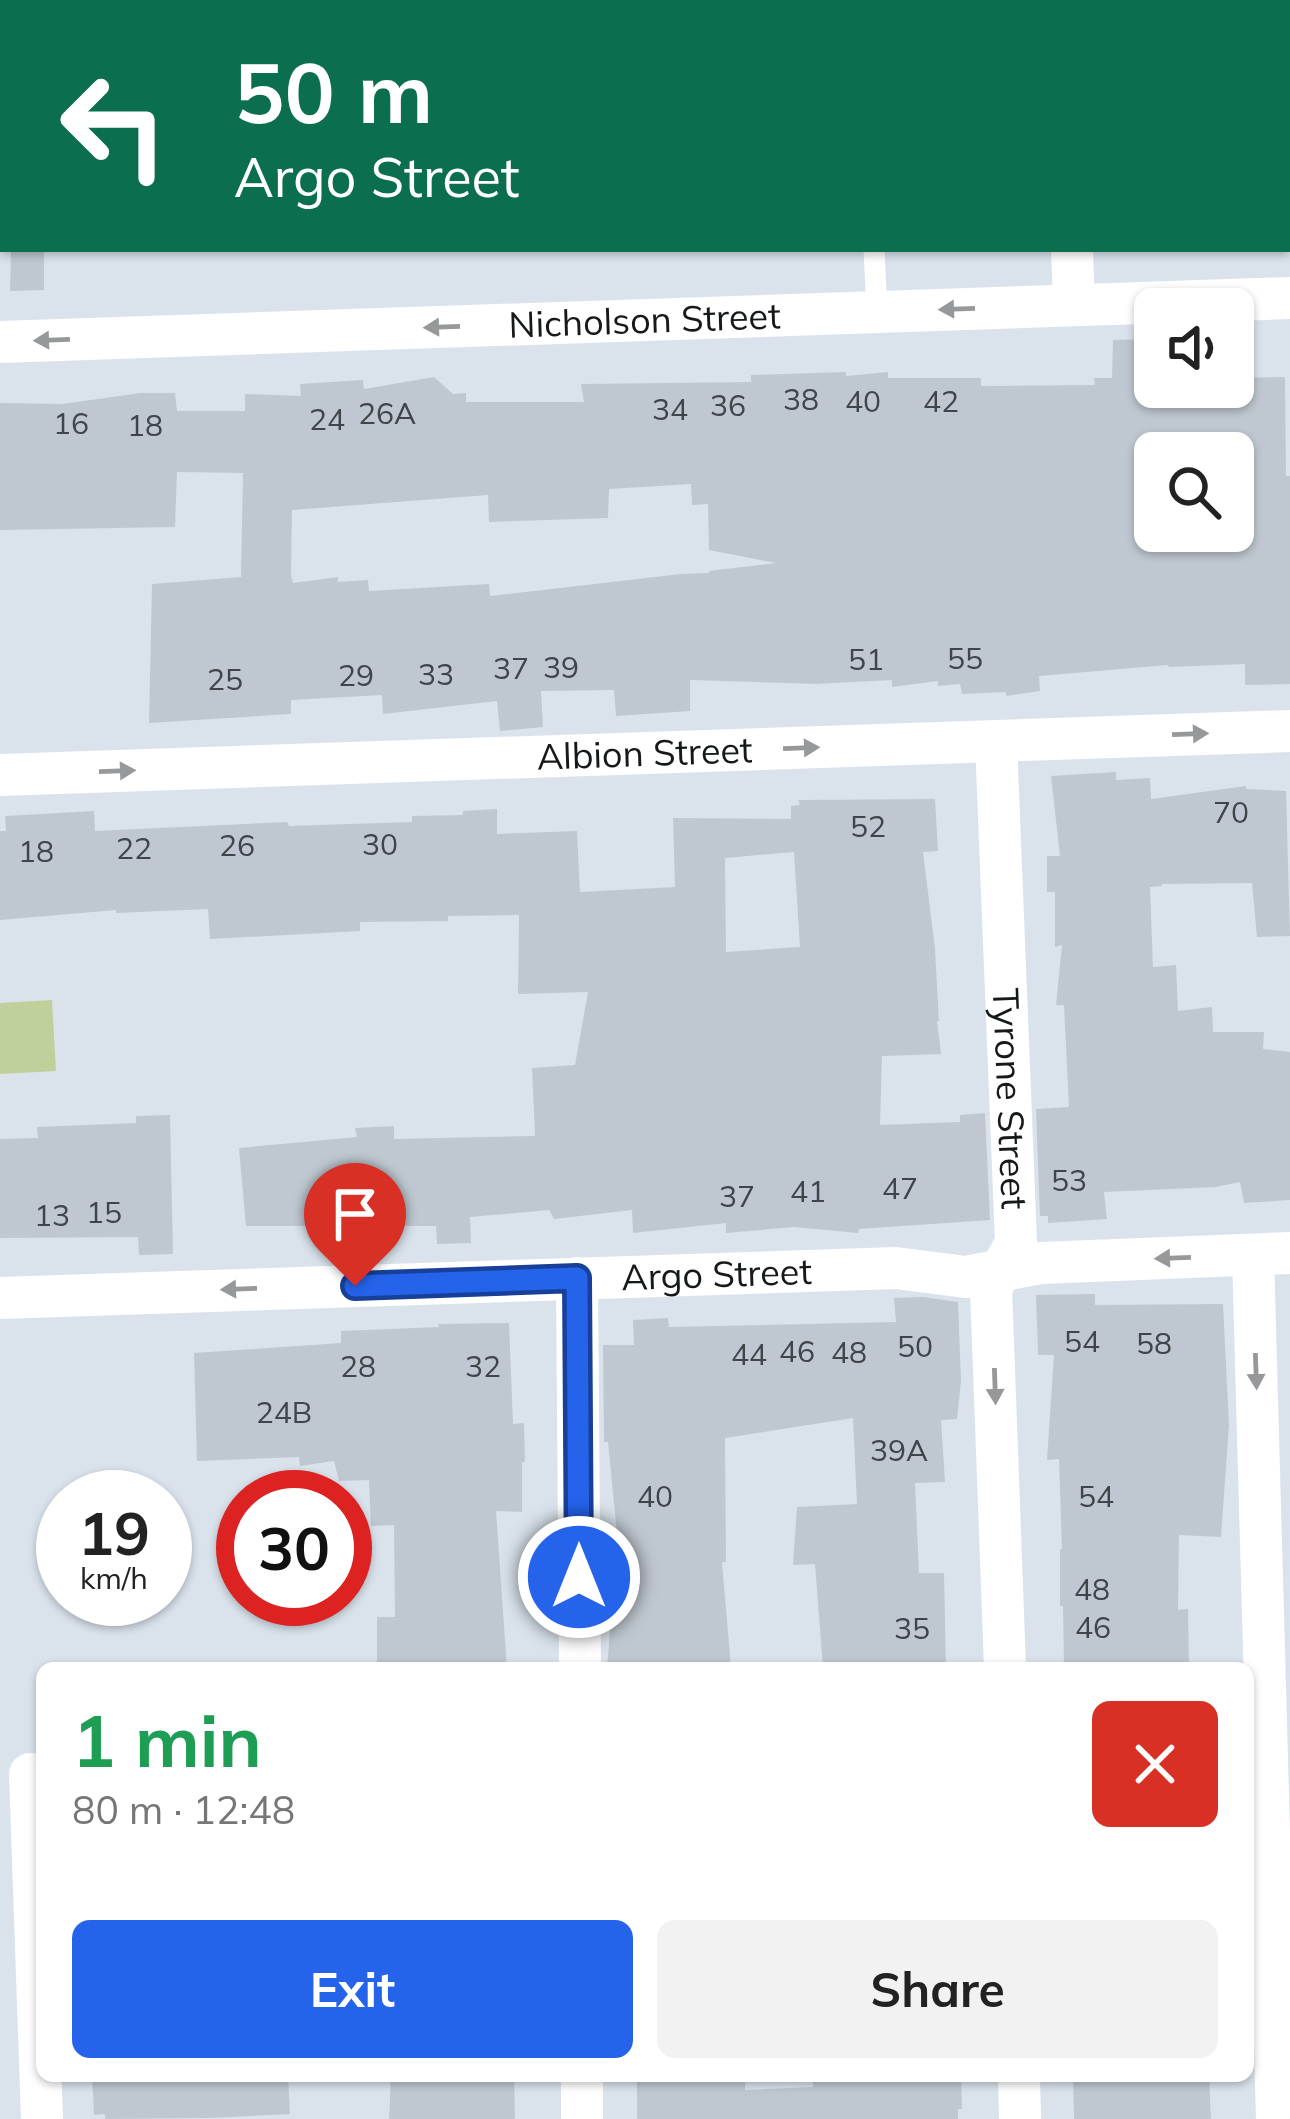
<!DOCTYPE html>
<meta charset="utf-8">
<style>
body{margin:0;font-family:Mulish,sans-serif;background:#f2f2f2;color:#222;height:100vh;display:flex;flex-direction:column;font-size:45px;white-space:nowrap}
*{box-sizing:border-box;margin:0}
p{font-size:39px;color:#767676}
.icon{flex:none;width:66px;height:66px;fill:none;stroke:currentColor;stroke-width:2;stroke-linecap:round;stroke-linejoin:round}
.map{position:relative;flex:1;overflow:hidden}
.side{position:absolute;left:36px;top:1662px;width:1218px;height:420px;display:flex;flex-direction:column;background:#fff;border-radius:18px;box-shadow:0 3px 9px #0004}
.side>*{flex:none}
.banner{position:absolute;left:0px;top:0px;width:1290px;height:252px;box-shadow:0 3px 9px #0004;background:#0b6e4f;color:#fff;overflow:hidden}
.buttons{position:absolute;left:1134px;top:288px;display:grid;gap:24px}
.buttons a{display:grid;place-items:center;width:120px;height:120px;border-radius:18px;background:#fff;box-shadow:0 3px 9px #0004;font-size:60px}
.speed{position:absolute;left:36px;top:1470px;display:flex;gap:24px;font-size:60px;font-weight:700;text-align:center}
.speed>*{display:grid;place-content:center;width:156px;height:156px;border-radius:50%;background:#fff;box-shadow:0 3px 9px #0004;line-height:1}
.speed small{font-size:30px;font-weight:400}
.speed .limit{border:18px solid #d22;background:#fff;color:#111}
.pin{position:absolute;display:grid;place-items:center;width:102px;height:102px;color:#fff;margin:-123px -51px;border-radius:50% 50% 50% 0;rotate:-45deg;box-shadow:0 0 12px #0007}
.pin .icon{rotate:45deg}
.me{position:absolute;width:132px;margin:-66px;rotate:0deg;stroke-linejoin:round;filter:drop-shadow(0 0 9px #0008)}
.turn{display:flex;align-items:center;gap:42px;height:252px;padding:0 36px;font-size:54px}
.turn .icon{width:156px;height:156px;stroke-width:2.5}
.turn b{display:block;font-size:84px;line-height:102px}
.round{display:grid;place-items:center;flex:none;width:126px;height:126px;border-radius:18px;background:#f2f2f2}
.headline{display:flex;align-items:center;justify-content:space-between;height:204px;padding:0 36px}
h1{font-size:72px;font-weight:700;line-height:90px;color:#1e9e55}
.action{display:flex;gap:24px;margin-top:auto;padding:24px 36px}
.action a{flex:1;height:138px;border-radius:18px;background:#2563eb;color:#fff;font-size:48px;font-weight:700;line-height:138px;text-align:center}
.action a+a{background:#f2f2f2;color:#222}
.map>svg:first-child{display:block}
</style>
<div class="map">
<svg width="1290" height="2119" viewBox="0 0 1290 2119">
<rect width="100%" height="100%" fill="#dae3ec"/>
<polygon fill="#c0d09a" points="52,1000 56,1071 0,1074 0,1003"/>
<g fill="#bfc8d0" fill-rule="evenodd">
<polygon points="11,249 44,249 44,290 10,291"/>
<path d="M 1155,339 L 1155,387 L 1233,387 L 1233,378 L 1285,377 L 1286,476 L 1290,476 L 1290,684 L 1245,685 L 1245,664 L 1169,667 L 1168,665 L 1039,676 L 1040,691 L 1006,696 L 1006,692 L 962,694 L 960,684 L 938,686 L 938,681 L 892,687 L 892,680 L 816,684 L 690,680 L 690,711 L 616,716 L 614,690 L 541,691 L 543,727 L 500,731 L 497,701 L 383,714 L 382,695 L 291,700 L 291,714 L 149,723 L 152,584 L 241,577 L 243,473 L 177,472 L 175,527 L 0,530 L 0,403 L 62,404 L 141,393 L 175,393 L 177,411 L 245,411 L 245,394 L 301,396 L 300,384 L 363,380 L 364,389 L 434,377 L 453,394 L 466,393 L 466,402 L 584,402 L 581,384 L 751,382 L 751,375 L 846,372 L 846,376 L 888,372 L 888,378 L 981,378 L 981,386 L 1095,385 L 1094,378 L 1112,378 L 1113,340 ZM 1155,453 L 1233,453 L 1233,539 L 1155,547 ZM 691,484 L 692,505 L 708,504 L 709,550 L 776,563 L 709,571 L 709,573 L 681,574 L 490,596 L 489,584 L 369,591 L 368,580 L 338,582 L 338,577 L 293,583 L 291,575 L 292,510 L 488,495 L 489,522 L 608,518 L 609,489 Z"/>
<polygon points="1116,772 1116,780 1150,778 1151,799 1246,786 1246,789 1286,791 1290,936 1257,937 1252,883 1162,884 1162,886 1150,887 1153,967 1176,965 1178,1011 1212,1007 1213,1032 1264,1032 1263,1049 1290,1052 1290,1200 1244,1203 1240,1182 1215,1187 1104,1192 1107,1219 1048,1223 1048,1216 1040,1216 1036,1109 1069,1107 1064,1005 1056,1005 1062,945 1055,947 1055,892 1047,892 1047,856 1060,856 1051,776"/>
<path d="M 935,799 L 938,851 L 923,852 L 935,949 L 939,1021 L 937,1021 L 941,1054 L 882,1056 L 880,1125 L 960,1122 L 960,1115 L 985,1113 L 990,1220 L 859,1229 L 858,1233 L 794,1227 L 726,1233 L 726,1223 L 633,1233 L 632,1210 L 554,1219 L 549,1210 L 470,1217 L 471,1243 L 437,1244 L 436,1226 L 246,1226 L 239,1148 L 357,1137 L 355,1128 L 394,1126 L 394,1139 L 535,1136 L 532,1068 L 575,1065 L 588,992 L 518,994 L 519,915 L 448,916 L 448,921 L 360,922 L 360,931 L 210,939 L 208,909 L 116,913 L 116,910 L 0,920 L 0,831 L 6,831 L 5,816 L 94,811 L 95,831 L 287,822 L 289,826 L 412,822 L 412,816 L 463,815 L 463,811 L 497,809 L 497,834 L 577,831 L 580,892 L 675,887 L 673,818 L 791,819 L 791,806 L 800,805 L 798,800 ZM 794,852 L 800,947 L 726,952 L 725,858 Z"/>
<polygon points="170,1115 173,1254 139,1255 138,1237 0,1238 0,1139 38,1138 37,1127 136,1123 136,1116"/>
<polygon points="1095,1294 1095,1305 1223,1304 1229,1425 1221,1537 1179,1535 1178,1610 1188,1609 1189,1668 1064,1668 1063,1606 1060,1606 1060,1549 1062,1549 1059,1459 1047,1460 1054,1355 1038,1355 1036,1295"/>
<polygon points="923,1297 958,1302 961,1381 957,1419 941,1420 945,1482 915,1483 919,1573 944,1573 946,1668 823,1668 815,1564 793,1565 797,1507 857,1504 853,1418 725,1438 726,1562 722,1562 731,1667 607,1668 613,1594 623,1594 608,1442 604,1442 603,1345 634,1345 633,1320 668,1318 669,1327 896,1322 894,1298"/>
<polygon points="509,1323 513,1424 524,1423 525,1462 522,1462 522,1512 496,1511 507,1668 377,1668 377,1617 395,1617 394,1525 371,1526 369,1480 339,1481 334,1461 300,1466 299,1457 197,1461 194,1353 341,1343 341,1331 439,1327 438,1324"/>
<polygon points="92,2076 288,2076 290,2114 210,2118 105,2119 105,2114 94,2115"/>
<polygon points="391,2076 514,2076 515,2119 389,2119"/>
<polygon points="637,2076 745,2076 745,2090 813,2087 813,2079 828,2079 828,2076 961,2076 962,2109 958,2109 958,2119 637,2119"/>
<polygon points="1073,2076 1209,2076 1211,2119 1074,2119"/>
</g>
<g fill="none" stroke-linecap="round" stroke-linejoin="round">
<g stroke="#fff" stroke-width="21">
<polyline points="1287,34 1290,32"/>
<polyline points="874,249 877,312"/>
</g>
<g stroke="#fff" stroke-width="42">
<polyline points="1064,0 1064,3"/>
<polyline points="1072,249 1074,305"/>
<path id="s1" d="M 0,342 L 1290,298"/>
<path id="s2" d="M 996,742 L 1016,1243 L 991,1288 L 1005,1668"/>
<path id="s3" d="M 0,775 L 1290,731"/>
<polyline points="1253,1255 1277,2119"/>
<polyline points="577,1278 580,1668"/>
<path id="s4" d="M 0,1298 L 896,1268 L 966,1277 L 1040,1263 L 1290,1253"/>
<polyline points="30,1774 42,2119"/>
<polyline points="582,2076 582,2119"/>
<polyline points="1019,2076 1020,2119"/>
</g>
</g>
<defs><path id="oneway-solid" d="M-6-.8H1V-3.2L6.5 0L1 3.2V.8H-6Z" transform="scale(3)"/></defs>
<g fill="#969899">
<use href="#oneway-solid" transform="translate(957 309) rotate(178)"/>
<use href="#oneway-solid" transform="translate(442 327) rotate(178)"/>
<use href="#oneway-solid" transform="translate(52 340) rotate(178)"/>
<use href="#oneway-solid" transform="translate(1190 734) rotate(-2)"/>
<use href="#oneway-solid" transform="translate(801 748) rotate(-2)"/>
<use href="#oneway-solid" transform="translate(117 771) rotate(-2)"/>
<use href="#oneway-solid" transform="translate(1173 1258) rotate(178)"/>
<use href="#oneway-solid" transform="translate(239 1289) rotate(178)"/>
<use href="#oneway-solid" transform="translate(1256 1371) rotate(88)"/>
<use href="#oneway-solid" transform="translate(995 1386) rotate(88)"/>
</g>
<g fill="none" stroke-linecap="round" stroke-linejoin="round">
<defs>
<polyline id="route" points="355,1286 577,1278 579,1577"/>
</defs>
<use href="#route" stroke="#184099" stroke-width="30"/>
<use href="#route" stroke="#2563eb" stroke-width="21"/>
</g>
<g text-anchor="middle" stroke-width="9" stroke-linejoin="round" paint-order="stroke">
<g font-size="30" fill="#404549">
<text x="801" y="410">38</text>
<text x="863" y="412">40</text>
<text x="941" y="412">42</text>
<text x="728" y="416">36</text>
<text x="670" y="420">34</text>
<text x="387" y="424">26A</text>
<text x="327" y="430">24</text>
<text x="71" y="434">16</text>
<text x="145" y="436">18</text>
<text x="965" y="669">55</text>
<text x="866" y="670">51</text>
<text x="561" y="678">39</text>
<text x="511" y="679">37</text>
<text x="436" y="685">33</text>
<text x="356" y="686">29</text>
<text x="225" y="690">25</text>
<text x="1231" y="823">70</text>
<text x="868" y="837">52</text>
<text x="380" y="855">30</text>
<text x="237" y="856">26</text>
<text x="134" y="859">22</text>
<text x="36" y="862">18</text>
<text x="1069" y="1191">53</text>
<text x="900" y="1199">47</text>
<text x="808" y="1202">41</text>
<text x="737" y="1207">37</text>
<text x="104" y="1223">15</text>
<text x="52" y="1226">13</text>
<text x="1082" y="1352">54</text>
<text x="1154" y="1354">58</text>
<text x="915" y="1357">50</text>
<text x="797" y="1362">46</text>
<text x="849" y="1363">48</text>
<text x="749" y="1365">44</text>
<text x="358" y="1377">28</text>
<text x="483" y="1377">32</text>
<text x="284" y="1423">24B</text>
<text x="899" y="1461">39A</text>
<text x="655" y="1507">40</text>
<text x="1096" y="1507">54</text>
<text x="1092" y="1600">48</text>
<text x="1093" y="1638">46</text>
<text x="912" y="1639">35</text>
</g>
<g font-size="36" fill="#16191c" stroke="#e7f0f9">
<text dy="13" stroke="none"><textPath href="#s1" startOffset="645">Nicholson Street</textPath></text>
<text dy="13" stroke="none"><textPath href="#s3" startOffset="645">Albion Street</textPath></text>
<text dy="13" stroke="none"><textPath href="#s2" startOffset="357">Tyrone Street</textPath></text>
<text dy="13" stroke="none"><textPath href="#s4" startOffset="717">Argo Street</textPath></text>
</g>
</g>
</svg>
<div class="buttons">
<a><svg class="icon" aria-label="sound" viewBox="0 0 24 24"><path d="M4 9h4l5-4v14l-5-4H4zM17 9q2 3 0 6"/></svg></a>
<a><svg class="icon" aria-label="search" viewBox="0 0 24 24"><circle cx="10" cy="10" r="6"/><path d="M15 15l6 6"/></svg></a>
</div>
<div class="speed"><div>19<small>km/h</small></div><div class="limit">30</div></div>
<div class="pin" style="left:355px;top:1286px;background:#d93025"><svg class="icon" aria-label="arrive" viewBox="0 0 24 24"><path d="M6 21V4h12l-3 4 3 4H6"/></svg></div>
<svg class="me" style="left:579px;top:1577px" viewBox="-20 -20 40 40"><circle r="17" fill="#2563eb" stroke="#fff" stroke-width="3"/><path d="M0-11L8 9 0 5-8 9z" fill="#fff"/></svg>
<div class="banner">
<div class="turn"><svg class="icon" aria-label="left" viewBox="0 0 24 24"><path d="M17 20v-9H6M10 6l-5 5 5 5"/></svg><div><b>50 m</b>Argo Street</div></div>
</div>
<section class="side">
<div class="headline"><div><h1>1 min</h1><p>80 m · 12:48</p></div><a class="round" style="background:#d93025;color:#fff"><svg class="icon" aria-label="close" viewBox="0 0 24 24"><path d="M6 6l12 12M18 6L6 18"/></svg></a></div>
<div class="action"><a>Exit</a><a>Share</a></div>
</section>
</div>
